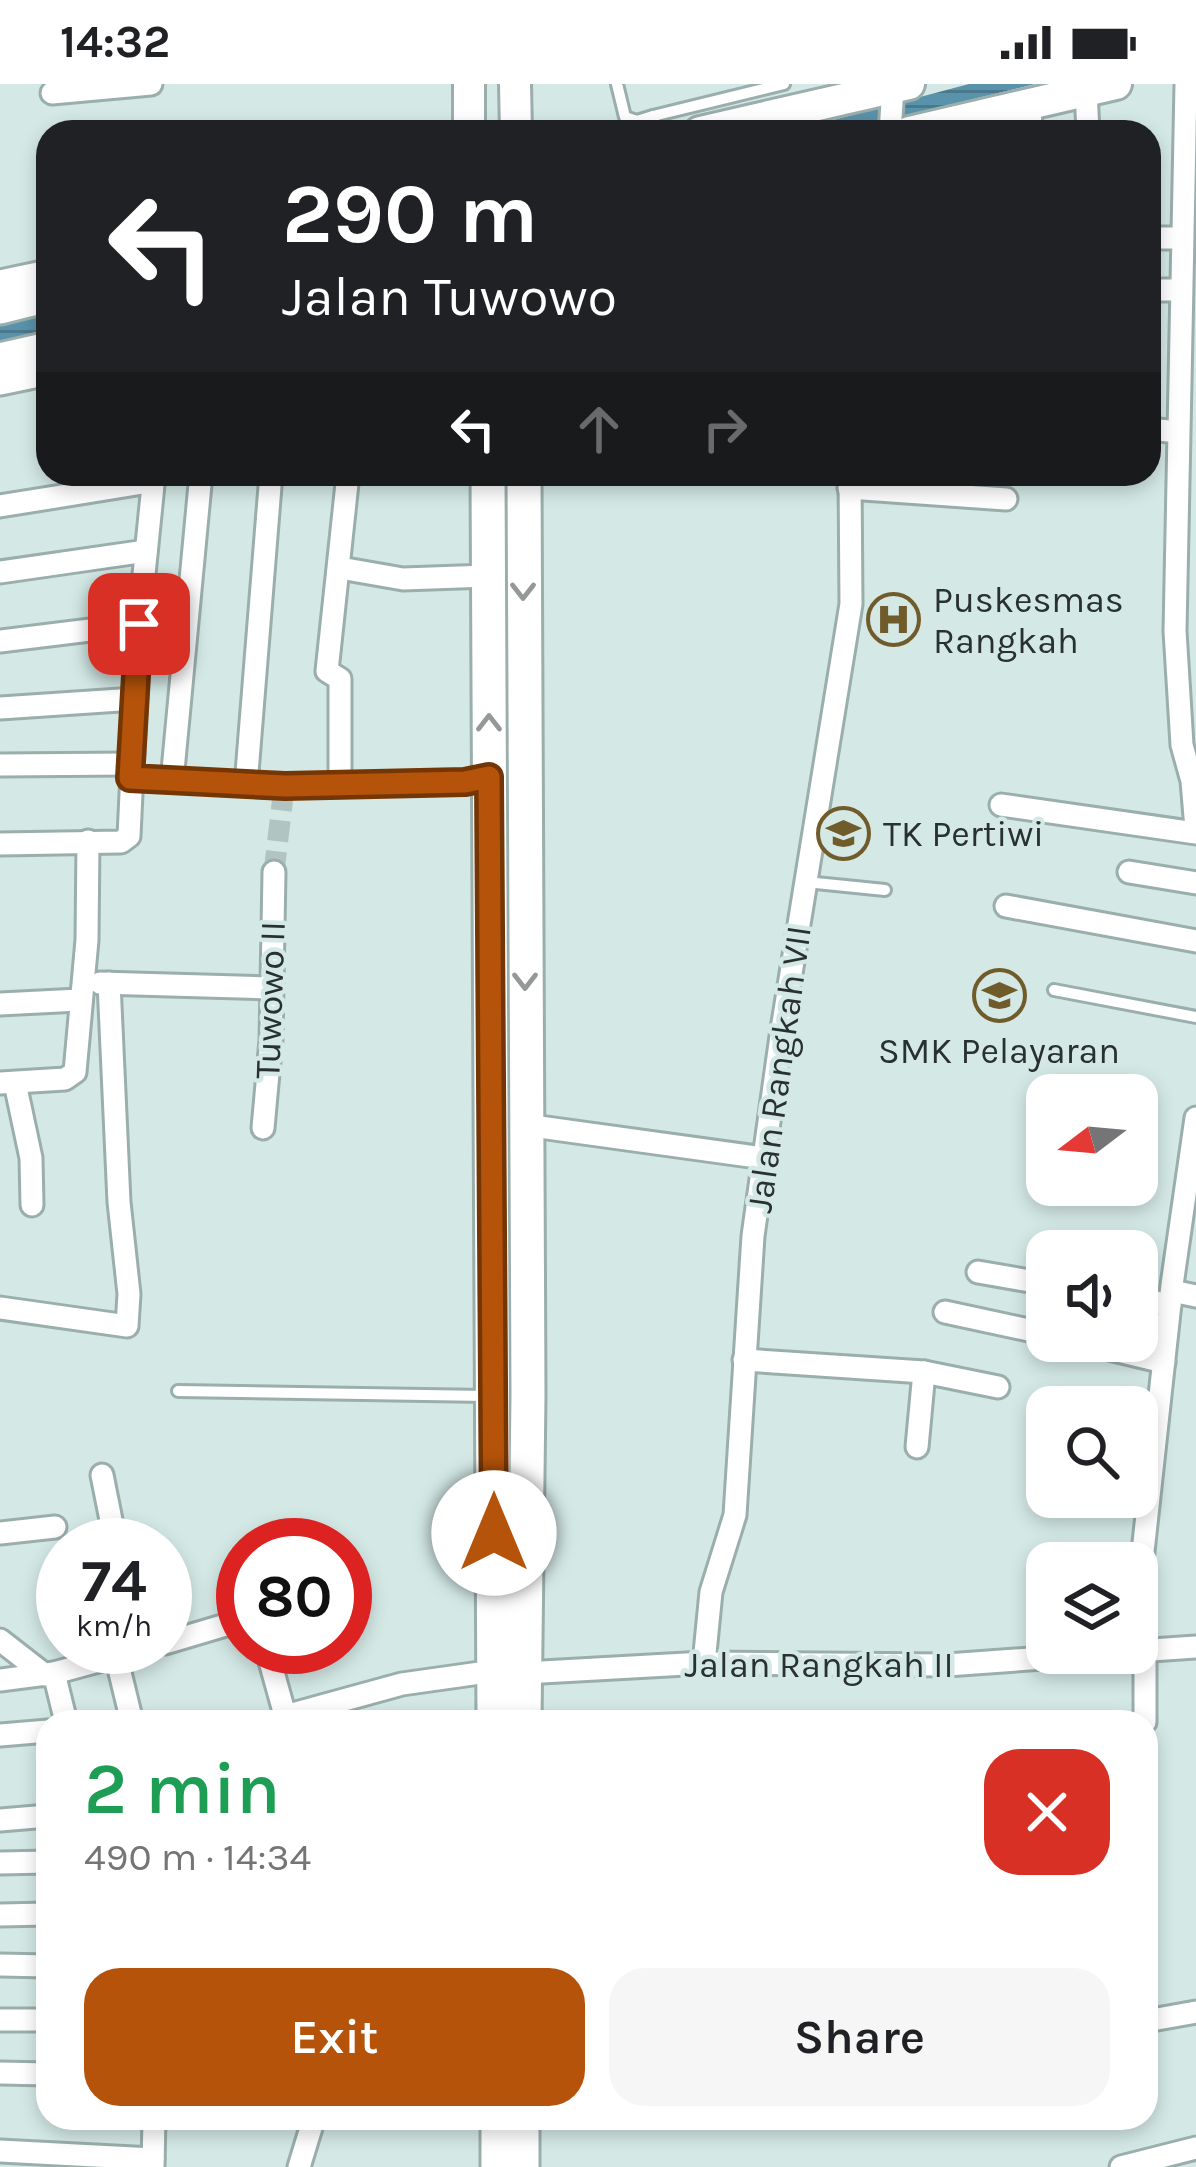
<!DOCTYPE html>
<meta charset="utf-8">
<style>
body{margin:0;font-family:Karla,sans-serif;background:#f6f6f6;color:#202124;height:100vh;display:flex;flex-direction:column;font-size:45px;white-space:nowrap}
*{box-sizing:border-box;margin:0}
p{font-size:39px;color:#757577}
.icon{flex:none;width:66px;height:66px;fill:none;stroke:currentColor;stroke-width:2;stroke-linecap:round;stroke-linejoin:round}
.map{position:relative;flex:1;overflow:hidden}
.drawer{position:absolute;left:36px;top:1626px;width:1122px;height:420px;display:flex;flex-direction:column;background:#fff;border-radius:36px;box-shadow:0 6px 18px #0003}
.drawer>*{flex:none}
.guide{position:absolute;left:36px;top:36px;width:1125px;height:366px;border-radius:36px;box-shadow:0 6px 18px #0003;background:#202124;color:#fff;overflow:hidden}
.needle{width:78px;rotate:254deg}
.fabs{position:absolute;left:1026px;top:990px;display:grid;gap:24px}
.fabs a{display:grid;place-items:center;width:132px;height:132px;border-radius:24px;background:#fff;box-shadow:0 6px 18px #0003;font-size:60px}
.speed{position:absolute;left:36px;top:1434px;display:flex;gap:24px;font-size:60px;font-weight:700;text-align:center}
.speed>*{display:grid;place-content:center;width:156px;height:156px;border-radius:50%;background:#fff;box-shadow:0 6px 18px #0003;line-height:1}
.speed small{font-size:30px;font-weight:400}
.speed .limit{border:18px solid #d22;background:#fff;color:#111}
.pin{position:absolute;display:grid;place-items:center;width:102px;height:102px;color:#fff;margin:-51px;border-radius:24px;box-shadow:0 6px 18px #0006}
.me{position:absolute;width:132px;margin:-66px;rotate:0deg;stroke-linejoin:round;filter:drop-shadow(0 0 9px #0008)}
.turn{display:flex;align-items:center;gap:42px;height:252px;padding:0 48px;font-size:54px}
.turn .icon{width:156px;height:156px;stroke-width:2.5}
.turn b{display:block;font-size:84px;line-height:102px}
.lanes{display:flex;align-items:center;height:114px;padding:0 48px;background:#0003;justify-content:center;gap:60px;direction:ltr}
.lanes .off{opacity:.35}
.round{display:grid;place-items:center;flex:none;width:126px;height:126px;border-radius:36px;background:#f6f6f6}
.head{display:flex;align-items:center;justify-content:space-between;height:204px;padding:0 48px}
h1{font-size:72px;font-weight:600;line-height:90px;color:#1e9e55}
.action{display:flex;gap:24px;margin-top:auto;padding:24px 48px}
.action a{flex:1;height:138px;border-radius:36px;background:#b45309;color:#fff;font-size:48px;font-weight:600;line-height:138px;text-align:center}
.action a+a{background:#f6f6f6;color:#202124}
.status{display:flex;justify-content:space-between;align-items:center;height:84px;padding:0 60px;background:#fff;direction:ltr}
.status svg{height:33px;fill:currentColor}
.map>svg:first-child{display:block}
</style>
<div class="status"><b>14:32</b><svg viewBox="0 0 49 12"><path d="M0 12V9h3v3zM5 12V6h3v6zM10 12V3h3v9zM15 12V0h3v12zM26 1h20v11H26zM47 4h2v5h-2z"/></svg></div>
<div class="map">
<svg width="1196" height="2083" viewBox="0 0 1196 2083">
<defs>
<pattern id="water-rules" width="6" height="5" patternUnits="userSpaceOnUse" patternTransform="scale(3)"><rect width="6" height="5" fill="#5992ab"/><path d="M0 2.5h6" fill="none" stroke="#4a788c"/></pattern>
</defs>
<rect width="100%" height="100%" fill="#d4e9e6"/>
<g fill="url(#water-rules)">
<polygon points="969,0 1035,0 879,38 860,48 788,48"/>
<polygon points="48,224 48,249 0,259 0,235"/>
</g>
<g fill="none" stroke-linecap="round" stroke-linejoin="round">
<polyline stroke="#b2c4c2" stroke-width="21" stroke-dasharray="21 10" stroke-linecap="butt" points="274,788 283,712"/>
<defs>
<g id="service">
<polyline points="617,0 625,33 637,37 653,32"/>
<polyline points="657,48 653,32 784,0"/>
<polyline points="806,798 885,806"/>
<polyline points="1054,906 1196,933"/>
<polyline points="178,1307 487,1312"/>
</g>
<g id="minor">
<polyline points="1186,0 1175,547 1182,661 1192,697 1196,745"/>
<polyline points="1086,7 1088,48"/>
<polyline points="52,9 151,0"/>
<polyline points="1030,20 1031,48"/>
<polyline points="890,48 893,4"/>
<polyline points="1149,154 1182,154"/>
<polyline points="1149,206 1181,206"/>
<polyline points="1149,345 1178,348"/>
<polyline points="849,404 1006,415"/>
<polyline points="0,422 149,398 153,401 139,540 129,752 121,758 0,760"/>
<polyline points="340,484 403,495 488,492"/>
<polyline points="0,488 146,467"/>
<polyline points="0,557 139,540"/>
<polyline points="0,624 135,615"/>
<polyline points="0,681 130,680"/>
<polyline points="130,694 285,702 465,698 489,693"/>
<polyline points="172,697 201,390"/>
<polyline points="246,701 271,390"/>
<polyline points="340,701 340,595 327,587 348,390"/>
<polyline points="1001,721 1196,749"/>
<polyline points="1129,788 1196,799"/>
<polyline points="1006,822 1196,857"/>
<polyline points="100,899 269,904"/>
<polyline points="0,920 79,916"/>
<polyline points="0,999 65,995 75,988 87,856 88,757"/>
<polyline points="15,999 31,1074 32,1121"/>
<polyline points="525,1041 764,1074"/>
<polyline points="263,1044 271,956 274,788"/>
<polyline points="978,1188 1047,1200"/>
<polyline points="1172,1207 1196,1212"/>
<polyline points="1137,1214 1170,1221"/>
<polyline points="0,1224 127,1242 129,1210 119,1118 109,899"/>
<polyline points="945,1228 1047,1250"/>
<polyline points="1076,1257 1164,1278"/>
<polyline points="744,1276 924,1288 998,1303"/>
<polyline points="917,1363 924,1288"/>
<polyline points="102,1391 116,1461"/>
<polyline points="0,1449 55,1443"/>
<polyline points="1137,1523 1172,1201 1196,1034"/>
<polyline points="0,1556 45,1591"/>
<polyline points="165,1559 229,1540 243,1541"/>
<polyline points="266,1563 283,1624 289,1631 402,1600 494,1587"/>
<polyline points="1137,1567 1196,1563"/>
<polyline points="116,1572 132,1638"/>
<polyline points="704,1579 711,1508 735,1431 753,1152 782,945 851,520 850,390"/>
<polyline points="54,1589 66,1638"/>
<polyline points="524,1589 704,1579 947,1581 1113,1569"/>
<polyline points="0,1596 54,1589 150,1563"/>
<polyline points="1145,1638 1145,1566"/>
<polyline points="0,1651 48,1647"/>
<polyline points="0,1736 48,1732"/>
<polyline points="0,1779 48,1778"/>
<polyline points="0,1831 48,1830"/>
<polyline points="0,1881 48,1882"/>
<polyline points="0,1936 48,1936"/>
<polyline points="1146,1937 1196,1928"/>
<polyline points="0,1989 48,1990"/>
<polyline points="0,2067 153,2075"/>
<polyline points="153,2083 154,2034"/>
<polyline points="299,2083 314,2034"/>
<polyline points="1121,2083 1196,2064"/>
</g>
<g id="secondary">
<polyline points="0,200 48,190"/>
<polyline points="0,297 48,287"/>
</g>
<g id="primary">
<polyline points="469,0 469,48"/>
<polyline points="515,0 516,48"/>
<polyline points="700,48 909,0"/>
<polyline points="909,48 1116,0"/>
</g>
<g id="trunk">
<polyline points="0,223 48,211"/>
<polyline points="0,276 48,265"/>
<polyline points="488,390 494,1638"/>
<polyline points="524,390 528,1311 524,1638"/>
<polyline points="498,2034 498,2083"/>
<polyline points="522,2034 522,2083"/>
</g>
</defs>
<use href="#service" stroke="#9aaeab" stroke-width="16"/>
<use href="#minor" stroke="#9aaeab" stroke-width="27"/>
<use href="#secondary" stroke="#9aaeab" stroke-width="33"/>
<use href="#primary" stroke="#9aaeab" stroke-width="36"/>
<use href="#trunk" stroke="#9aaeab" stroke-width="39"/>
<use href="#service" stroke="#fff" stroke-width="10"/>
<use href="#minor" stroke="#fff" stroke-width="21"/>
<use href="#secondary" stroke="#fff" stroke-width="27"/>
<use href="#primary" stroke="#fff" stroke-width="30"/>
<use href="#trunk" stroke="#fff" stroke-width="33"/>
</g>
<defs><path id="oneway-chevron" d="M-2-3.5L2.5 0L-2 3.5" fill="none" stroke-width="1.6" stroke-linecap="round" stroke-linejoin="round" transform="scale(3)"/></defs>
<g stroke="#949898">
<use href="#oneway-chevron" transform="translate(523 507) rotate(90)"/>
<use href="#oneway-chevron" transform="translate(489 639) rotate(-90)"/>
<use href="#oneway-chevron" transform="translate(525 897) rotate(90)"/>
</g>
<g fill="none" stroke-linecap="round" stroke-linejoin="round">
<defs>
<polyline id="route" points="139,540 130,694 285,702 465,698 489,693 494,1449"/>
</defs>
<use href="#route" stroke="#753606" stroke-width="30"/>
<use href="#route" stroke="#b45309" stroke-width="21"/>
</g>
<defs>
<symbol id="hospital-ring" viewBox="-11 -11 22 22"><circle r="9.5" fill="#d4e9e6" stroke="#705b2a" stroke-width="1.5"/><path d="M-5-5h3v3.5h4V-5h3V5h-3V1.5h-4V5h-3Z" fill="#705b2a"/></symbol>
<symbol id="school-ring" viewBox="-11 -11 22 22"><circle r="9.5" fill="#d4e9e6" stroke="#705b2a" stroke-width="1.5"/><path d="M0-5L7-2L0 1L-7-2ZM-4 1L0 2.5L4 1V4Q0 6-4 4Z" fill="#705b2a"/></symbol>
</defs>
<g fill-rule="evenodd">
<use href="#hospital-ring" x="864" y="506" width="59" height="59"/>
<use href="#school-ring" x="814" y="720" width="59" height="59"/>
<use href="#school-ring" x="970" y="882" width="59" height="59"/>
</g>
<g text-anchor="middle" stroke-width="9" stroke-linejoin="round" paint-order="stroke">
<g font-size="36" fill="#293130" stroke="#d4e9e6" text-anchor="start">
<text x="933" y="528">Puskesmas<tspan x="933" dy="41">Rangkah</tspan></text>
<text x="883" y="762">TK Pertiwi</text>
<text x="999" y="979" text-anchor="middle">SMK Pelayaran</text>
</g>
<g font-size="36" fill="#293130" stroke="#d4e9e6">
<text transform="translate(269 916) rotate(-88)" y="13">Tuwowo II</text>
<text transform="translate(778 985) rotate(-82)" y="13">Jalan Rangkah VII</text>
<text x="819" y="1593">Jalan Rangkah II</text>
</g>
</g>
</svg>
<div class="fabs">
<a><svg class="needle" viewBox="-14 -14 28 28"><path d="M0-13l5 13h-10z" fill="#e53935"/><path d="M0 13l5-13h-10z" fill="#757577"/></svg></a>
<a><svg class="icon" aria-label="sound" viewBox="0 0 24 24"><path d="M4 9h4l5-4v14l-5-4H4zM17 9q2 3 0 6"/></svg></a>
<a><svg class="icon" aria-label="search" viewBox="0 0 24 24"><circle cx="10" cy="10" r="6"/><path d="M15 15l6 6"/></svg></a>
<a><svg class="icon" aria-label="layers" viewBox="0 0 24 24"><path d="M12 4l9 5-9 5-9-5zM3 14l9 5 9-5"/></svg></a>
</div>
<div class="speed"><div>74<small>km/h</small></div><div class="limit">80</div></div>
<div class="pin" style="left:139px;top:540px;background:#d93025"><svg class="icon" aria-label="arrive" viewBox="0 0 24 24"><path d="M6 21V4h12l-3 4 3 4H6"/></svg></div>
<svg class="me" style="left:494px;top:1449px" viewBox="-20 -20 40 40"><circle r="19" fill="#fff"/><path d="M0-13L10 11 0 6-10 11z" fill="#b45309"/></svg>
<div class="guide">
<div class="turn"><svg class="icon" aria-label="left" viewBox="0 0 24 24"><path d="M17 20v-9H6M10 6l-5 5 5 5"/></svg><div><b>290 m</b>Jalan Tuwowo</div></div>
<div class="lanes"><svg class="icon" aria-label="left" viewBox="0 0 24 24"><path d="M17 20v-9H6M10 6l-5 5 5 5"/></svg><svg class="icon off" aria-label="ahead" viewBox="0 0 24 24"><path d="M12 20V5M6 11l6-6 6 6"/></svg><svg class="icon off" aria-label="right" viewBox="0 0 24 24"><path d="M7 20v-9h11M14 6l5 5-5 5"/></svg></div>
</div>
<section class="drawer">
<div class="head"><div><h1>2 min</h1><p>490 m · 14:34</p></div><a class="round" style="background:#d93025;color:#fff"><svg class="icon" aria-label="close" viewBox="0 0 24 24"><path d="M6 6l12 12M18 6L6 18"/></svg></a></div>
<div class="action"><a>Exit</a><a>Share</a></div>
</section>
</div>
